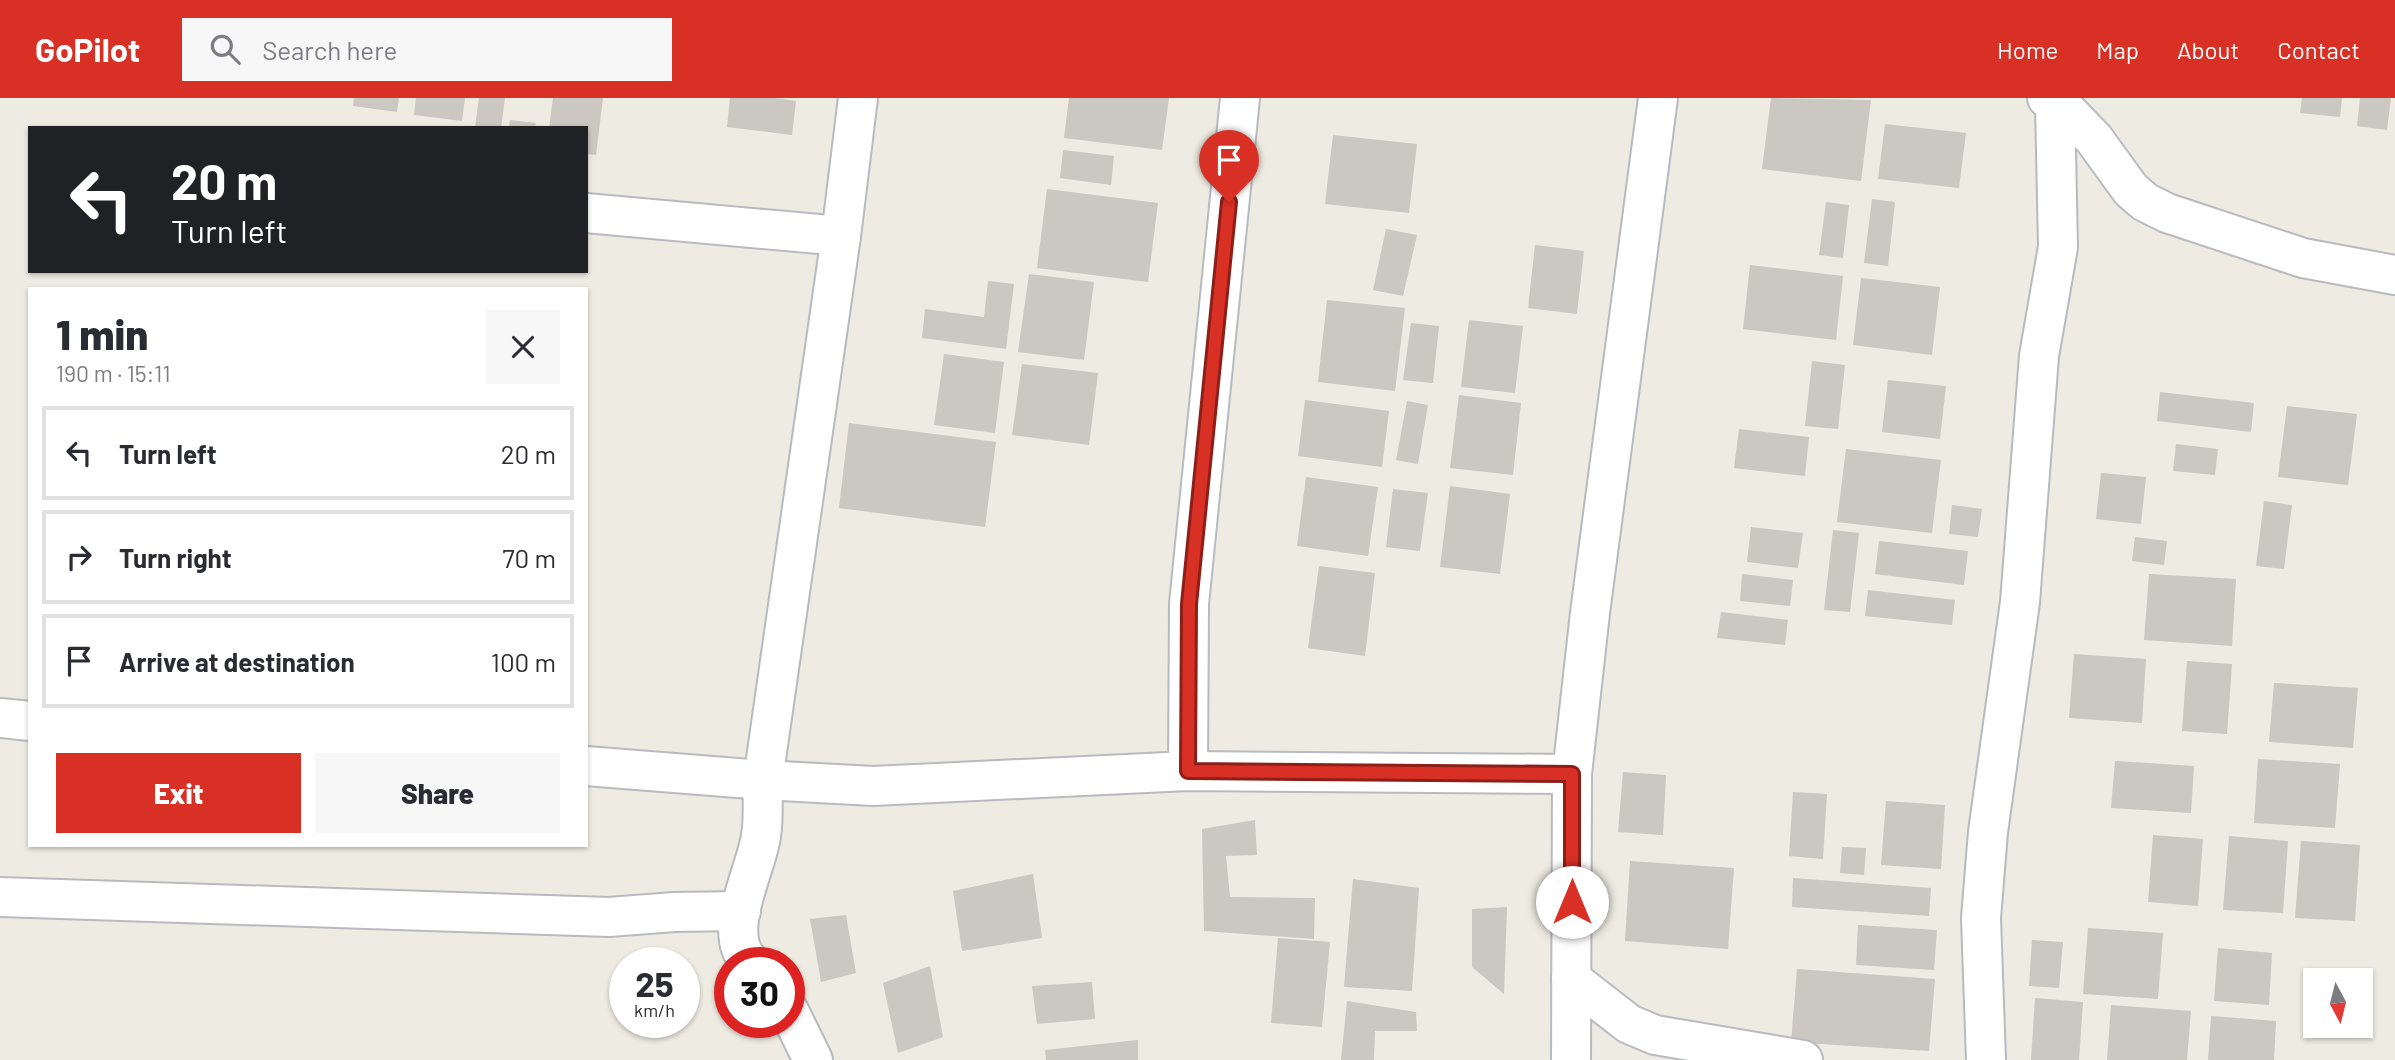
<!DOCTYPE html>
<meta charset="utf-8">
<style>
body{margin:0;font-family:Barlow,sans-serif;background:#f7f7f7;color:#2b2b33;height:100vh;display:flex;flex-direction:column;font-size:26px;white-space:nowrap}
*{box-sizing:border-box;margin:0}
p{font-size:23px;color:#7c7c81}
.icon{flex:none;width:38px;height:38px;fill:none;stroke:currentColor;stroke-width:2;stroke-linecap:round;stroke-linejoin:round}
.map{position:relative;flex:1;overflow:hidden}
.sheet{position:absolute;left:28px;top:189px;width:560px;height:560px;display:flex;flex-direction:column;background:#fff;border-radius:0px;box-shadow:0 2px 5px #0004}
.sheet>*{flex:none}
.top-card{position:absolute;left:28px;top:28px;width:560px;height:147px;border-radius:0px;box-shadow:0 2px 5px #0004;background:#202124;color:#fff;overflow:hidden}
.needle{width:46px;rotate:173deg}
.buttons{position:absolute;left:2303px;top:870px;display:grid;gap:14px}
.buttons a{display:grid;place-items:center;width:70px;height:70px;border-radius:0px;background:#fff;box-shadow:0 2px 5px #0004;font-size:35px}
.speed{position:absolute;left:609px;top:849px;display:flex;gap:14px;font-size:35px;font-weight:700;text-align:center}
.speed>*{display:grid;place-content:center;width:91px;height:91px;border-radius:50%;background:#fff;box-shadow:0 2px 5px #0004;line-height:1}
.speed small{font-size:18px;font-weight:400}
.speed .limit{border:10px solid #d22;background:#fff;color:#111}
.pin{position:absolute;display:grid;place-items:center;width:60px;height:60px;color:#fff;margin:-72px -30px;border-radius:50% 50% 50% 0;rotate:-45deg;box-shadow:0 0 7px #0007}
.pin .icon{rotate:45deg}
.me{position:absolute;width:77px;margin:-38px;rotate:0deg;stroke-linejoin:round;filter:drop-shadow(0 0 5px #0008)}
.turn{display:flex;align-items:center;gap:24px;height:147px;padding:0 28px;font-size:32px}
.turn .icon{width:91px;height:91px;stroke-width:2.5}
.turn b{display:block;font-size:49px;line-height:60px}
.round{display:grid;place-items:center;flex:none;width:74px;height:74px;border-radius:0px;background:#f7f7f7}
.overview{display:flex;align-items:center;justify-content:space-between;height:119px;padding:0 28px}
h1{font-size:42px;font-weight:800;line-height:52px}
.action{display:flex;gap:14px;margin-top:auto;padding:14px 28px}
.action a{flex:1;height:80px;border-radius:0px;background:#d93025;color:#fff;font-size:28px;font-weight:800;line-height:80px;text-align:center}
.action a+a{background:#f7f7f7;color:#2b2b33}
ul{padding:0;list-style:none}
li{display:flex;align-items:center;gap:21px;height:94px;margin:0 14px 10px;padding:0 14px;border:4px solid #e1e1e2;border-radius:0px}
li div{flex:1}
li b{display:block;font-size:26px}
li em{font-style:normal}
header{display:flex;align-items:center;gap:42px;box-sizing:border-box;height:98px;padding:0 35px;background:#d93025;color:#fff}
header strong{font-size:33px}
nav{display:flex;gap:38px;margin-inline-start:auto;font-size:24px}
.search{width:490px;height:63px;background:#f7f7f7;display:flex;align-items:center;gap:18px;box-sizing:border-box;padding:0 24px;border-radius:0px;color:#7c7c81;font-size:26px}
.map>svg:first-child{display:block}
</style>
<header>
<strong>GoPilot</strong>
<div class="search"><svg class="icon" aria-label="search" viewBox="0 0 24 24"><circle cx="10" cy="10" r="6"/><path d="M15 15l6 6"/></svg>Search here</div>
<nav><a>Home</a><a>Map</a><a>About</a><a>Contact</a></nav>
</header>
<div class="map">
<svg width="2395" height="962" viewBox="0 0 2395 962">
<rect width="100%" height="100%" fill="#eeebe2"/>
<g fill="#cbc7c1">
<polygon points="354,0 399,0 397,14 353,8"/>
<polygon points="416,0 465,0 462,23 414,17"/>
<polygon points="479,0 505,0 501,30 475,29"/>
<polygon points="553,0 603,0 596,57 586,56 586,30 549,30"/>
<polygon points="730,0 775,0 796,3 792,37 727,29"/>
<polygon points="1069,0 1169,0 1162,52 1064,40"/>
<polygon points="1771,0 1871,2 1861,83 1762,71"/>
<polygon points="2302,0 2342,0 2340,19 2300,15"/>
<polygon points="2360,0 2391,0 2387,32 2357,28"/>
<polygon points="510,22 536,25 535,30 509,30"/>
<polygon points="1885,26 1966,35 1959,90 1878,81"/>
<polygon points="1333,37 1417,46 1409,115 1325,106"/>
<polygon points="1063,52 1114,58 1111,87 1060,80"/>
<polygon points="1047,91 1158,105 1148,184 1037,170"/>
<polygon points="1872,101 1895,104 1888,168 1864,165"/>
<polygon points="1826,104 1849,107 1843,160 1819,157"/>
<polygon points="1386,131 1417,137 1403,198 1373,192"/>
<polygon points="1535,147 1584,153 1577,216 1528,210"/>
<polygon points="1750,167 1843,178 1836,242 1743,231"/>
<polygon points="1029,176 1094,184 1084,262 1018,254"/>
<polygon points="1861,180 1940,189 1932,257 1853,247"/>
<polygon points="988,183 1014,186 1006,251 922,240 925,211 984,219"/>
<polygon points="1327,202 1405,210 1395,293 1318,284"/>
<polygon points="1469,222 1523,228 1515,295 1461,289"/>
<polygon points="1411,225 1439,228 1433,285 1403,282"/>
<polygon points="944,256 1004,264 995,335 934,327"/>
<polygon points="1812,263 1845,267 1838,331 1805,328"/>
<polygon points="1022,266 1098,275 1089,347 1012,337"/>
<polygon points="1888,282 1946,288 1940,341 1882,334"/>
<polygon points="2160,294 2254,305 2251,334 2157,323"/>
<polygon points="1459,297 1521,305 1513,377 1450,370"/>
<polygon points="1305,302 1389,313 1382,369 1298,358"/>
<polygon points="1407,303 1428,307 1418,366 1396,362"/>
<polygon points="2287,308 2357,316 2348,387 2278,379"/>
<polygon points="849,325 996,344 985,429 839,410"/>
<polygon points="1739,331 1809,339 1805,378 1734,370"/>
<polygon points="2176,346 2218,351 2215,377 2173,373"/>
<polygon points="1846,351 1941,362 1932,435 1837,424"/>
<polygon points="2101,375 2146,379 2141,426 2096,421"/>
<polygon points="1306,379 1378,389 1368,458 1297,448"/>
<polygon points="1450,388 1510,396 1500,476 1440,469"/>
<polygon points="1393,391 1428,395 1420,453 1386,449"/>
<polygon points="2264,403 2292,407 2284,471 2256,468"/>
<polygon points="1952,407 1982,411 1978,439 1949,436"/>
<polygon points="1751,429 1803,435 1798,470 1747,464"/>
<polygon points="1833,432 1859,435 1850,514 1824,512"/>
<polygon points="2135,439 2167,443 2164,467 2132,463"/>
<polygon points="1879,443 1968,453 1964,487 1875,476"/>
<polygon points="1319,468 1375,475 1365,558 1308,550"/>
<polygon points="1742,476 1793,482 1790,508 1740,503"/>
<polygon points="2149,476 2236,481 2232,548 2144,542"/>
<polygon points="1868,492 1955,502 1952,527 1865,518"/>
<polygon points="1721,514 1788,522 1785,547 1717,540"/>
<polygon points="2074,556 2146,561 2142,625 2069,620"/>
<polygon points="2187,563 2232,566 2227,636 2182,633"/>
<polygon points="2274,585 2358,590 2353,650 2269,644"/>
<polygon points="2258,661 2340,666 2335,730 2254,725"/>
<polygon points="2115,663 2194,668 2191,715 2111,710"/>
<polygon points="1623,674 1666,677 1663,737 1618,734"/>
<polygon points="1793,694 1827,696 1823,761 1789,758"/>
<polygon points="1886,703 1945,707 1941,771 1881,767"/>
<polygon points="1255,722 1257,757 1226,758 1230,799 1315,800 1314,841 1204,833 1202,731"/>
<polygon points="2153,737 2203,741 2198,808 2148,804"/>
<polygon points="2229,738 2288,743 2283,815 2223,812"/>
<polygon points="2301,743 2360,747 2355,823 2295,820"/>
<polygon points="1842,749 1866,750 1864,777 1840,775"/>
<polygon points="1630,763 1734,770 1728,851 1625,843"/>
<polygon points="1033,776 1042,840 962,853 953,793"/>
<polygon points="1793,780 1931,790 1929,818 1792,809"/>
<polygon points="1353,781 1419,790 1412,893 1344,889"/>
<polygon points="1507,809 1504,896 1472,869 1472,811"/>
<polygon points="846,817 856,875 821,884 810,821"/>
<polygon points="1858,827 1937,832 1934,872 1856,867"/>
<polygon points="2088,830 2163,835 2158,901 2083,896"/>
<polygon points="1278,840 1330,844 1322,929 1271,925"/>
<polygon points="2032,842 2063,844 2059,890 2029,888"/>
<polygon points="2218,850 2272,855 2269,907 2214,903"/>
<polygon points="930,868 943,939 898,955 883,885"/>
<polygon points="1797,871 1935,881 1929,953 1791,944"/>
<polygon points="1092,884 1095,921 1037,926 1032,888"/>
<polygon points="2035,900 2083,904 2079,962 2031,962"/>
<polygon points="1347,903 1416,914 1417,933 1375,933 1374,962 1341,962"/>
<polygon points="2111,907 2191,913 2187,962 2107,962"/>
<polygon points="2211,918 2276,923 2274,962 2208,962"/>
<polygon points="1138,942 1138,962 1046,962 1045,952"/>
</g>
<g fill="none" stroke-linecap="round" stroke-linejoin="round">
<defs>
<g id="minor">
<polyline points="2047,0 2065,11 2094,41 2131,92 2145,104 2167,115 2303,160 2395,177"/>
<polyline points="586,115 841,138"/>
<polyline points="0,620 30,623"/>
<polyline points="586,668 763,682 873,688 1188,673 1572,676"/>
<polyline points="1188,673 1189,506 1240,0"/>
<polyline points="0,799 609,819 674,814 741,813"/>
<path d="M 750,864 C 720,836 756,773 761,738 C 764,720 762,700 763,682 L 841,138 L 858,0"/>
<polyline points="1571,881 1629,926 1655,937 1803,962"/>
<polyline points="789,913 813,962"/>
<polyline points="1571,962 1572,676 1590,515 1658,0"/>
<polyline points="1986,962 1981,820 1988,734 2020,504 2039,258 2058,149 2055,5"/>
</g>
</defs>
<use href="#minor" stroke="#b7babf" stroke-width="42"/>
<use href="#minor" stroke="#fff" stroke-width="38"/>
</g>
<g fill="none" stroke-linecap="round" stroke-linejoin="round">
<defs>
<polyline id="route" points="1229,104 1189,506 1188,673 1572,676 1572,804"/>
</defs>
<use href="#route" stroke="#8d1f18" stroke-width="18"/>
<use href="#route" stroke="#d93025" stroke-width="12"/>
</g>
</svg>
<div class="buttons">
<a><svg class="needle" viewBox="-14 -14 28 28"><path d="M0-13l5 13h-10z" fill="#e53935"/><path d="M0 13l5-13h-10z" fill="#7c7c81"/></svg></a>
</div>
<div class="speed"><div>25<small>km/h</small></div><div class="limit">30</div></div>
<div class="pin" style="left:1229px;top:104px;background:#d93025"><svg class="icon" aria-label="arrive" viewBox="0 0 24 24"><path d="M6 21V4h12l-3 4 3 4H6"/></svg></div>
<svg class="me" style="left:1572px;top:804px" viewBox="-20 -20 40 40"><circle r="19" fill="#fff"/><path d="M0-13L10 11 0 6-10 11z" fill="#d93025"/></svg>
<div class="top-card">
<div class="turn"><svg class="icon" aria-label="left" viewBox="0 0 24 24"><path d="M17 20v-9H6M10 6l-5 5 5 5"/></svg><div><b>20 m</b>Turn left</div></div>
</div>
<section class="sheet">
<div class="overview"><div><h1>1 min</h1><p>190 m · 15:11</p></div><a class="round"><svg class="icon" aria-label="close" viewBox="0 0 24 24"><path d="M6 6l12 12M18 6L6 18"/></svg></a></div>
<ul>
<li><svg class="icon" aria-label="left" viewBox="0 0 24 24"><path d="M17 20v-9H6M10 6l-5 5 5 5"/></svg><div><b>Turn left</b></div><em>20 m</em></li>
<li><svg class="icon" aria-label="right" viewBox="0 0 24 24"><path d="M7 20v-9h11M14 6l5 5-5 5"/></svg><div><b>Turn right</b></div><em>70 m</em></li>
<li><svg class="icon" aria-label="arrive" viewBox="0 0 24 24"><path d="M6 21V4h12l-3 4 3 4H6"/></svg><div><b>Arrive at destination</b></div><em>100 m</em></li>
</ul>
<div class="action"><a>Exit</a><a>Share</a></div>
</section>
</div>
